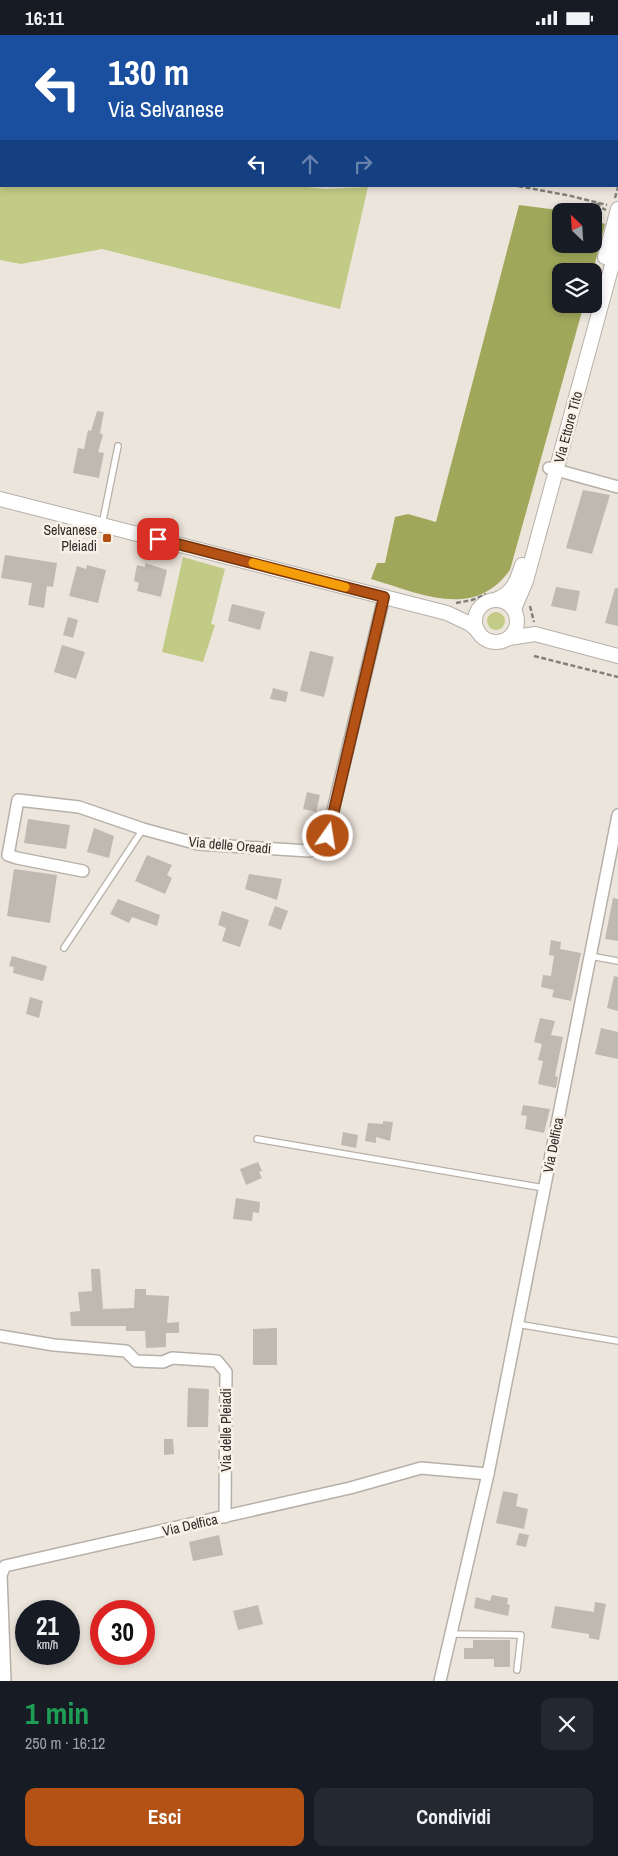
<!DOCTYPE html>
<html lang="it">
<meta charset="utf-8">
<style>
body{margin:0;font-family:"Archivo Narrow",sans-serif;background:#242831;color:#f1f3f6;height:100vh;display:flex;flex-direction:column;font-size:19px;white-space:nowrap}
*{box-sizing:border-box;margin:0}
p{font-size:16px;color:#9ea1a6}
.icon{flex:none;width:28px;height:28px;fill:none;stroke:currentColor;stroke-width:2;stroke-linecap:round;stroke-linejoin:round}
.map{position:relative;height:1646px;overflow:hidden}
.panel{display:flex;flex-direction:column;background:#171b24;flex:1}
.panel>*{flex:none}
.hud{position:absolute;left:0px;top:0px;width:619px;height:152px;box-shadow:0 2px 8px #0003;background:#1a4fa0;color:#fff;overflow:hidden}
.needle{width:32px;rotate:335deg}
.controls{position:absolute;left:552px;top:168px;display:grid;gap:10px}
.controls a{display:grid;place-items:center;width:50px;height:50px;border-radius:10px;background:#171b24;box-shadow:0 2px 8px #0003;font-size:25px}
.speed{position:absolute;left:15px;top:1565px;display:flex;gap:10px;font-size:25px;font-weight:700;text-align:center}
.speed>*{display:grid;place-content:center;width:65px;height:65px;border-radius:50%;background:#171b24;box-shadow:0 2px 8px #0003;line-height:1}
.speed small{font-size:12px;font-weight:400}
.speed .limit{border:8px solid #d22;background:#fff;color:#111}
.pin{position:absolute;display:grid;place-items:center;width:42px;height:42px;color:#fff;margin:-21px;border-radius:10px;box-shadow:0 2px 8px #0006}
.me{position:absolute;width:55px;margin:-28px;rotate:13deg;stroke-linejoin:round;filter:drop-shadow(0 0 4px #0008)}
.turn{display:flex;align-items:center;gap:18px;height:105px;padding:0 25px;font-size:22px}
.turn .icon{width:65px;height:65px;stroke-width:2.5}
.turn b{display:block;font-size:35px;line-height:42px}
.lanes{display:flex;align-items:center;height:48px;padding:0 25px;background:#0003;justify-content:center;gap:25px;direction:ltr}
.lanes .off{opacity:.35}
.round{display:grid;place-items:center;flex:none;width:52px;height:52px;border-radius:10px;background:#242831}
.headline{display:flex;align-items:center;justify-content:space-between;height:85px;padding:0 25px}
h1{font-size:30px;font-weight:800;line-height:38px;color:#1e9e55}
.primary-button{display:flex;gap:10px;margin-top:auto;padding:10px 25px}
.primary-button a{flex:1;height:58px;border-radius:10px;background:#b45215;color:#fff;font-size:20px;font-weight:800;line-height:58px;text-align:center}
.primary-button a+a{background:#242831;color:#f1f3f6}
.status{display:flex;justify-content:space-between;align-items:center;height:35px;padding:0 25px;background:#171b24;direction:ltr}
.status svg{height:14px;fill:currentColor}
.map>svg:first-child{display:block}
</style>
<div class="status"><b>16:11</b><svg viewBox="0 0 49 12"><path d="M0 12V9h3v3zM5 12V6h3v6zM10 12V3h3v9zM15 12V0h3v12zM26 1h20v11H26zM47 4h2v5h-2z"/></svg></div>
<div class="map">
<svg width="618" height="1646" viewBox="0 0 618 1646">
<rect width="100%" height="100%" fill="#ece5dc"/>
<g fill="#c2cb85">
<polygon points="0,72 1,151 298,151 325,154 368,152 340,274 102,214 21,229 0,225"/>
<polygon points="183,522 225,534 211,589 215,590 203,627 162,617"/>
<circle cx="496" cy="586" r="9"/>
</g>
<path fill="#9fa85a" d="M 519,170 L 566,176 L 561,176 L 561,209 L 594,209 L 594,185 L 605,189 L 593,236 L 561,236 L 561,269 L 584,269 L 510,535 C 473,586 420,558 371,544 L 377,528 L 385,528 L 395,482 L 408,479 L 436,487 Z"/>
<g fill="#c0b9b1">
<polygon points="97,376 104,377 100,398 103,400 98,417 104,418 99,443 73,438 78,413 84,414 88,395 91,396"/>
<polygon points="583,455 610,460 592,519 566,513"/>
<polygon points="5,520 57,528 53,552 47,551 44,573 28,570 32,548 1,543"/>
<polygon points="145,528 167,535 161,562 137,556 139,548 134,546 137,530 145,532"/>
<polygon points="87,530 106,535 98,568 69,561 77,531 86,534"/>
<polygon points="556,552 580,556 576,576 551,571"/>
<polygon points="615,553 618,553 618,591 605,588"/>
<polygon points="232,569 265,577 260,595 228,586"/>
<polygon points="68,582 78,585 73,603 63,600"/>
<polygon points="62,610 85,617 76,644 54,637"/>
<polygon points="310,616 334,622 324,662 300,656"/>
<polygon points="273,653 288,657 286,667 270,664"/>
<polygon points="307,757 320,760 316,777 303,774"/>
<polygon points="28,784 70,790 66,814 24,808"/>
<polygon points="94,793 114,801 109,823 87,817"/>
<polygon points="147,820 172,830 167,840 172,843 165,859 135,846"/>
<polygon points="14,834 57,840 50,888 7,881"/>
<polygon points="249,839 282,844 277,865 245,854"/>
<polygon points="613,863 618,864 618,906 605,904"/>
<polygon points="118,864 160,880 157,891 132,882 129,888 110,879"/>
<polygon points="275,871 288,876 281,895 268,890"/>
<polygon points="222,876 249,885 240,912 222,906 226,893 218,890"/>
<polygon points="551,905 561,907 560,914 581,918 571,966 552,962 554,955 541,952 543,940 551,941 554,921 549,920"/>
<polygon points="12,921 47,931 43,946 13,938 14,932 9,931"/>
<polygon points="614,941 618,942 618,976 607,973"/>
<polygon points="30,962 43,966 39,983 26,979"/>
<polygon points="540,983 555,986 551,1000 563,1002 555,1041 558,1042 556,1053 538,1049 543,1026 538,1025 542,1009 534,1007"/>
<polygon points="601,993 618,997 618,1024 595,1019"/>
<polygon points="523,1070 550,1074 544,1098 525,1094 527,1081 521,1080"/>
<polygon points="383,1086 393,1087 390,1106 376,1102 376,1108 365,1106 368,1088 383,1089"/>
<polygon points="343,1097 358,1100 356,1113 341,1110"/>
<polygon points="258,1127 262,1136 259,1137 262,1143 246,1150 240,1134"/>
<polygon points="236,1163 260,1167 259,1178 253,1177 252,1186 233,1184"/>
<polygon points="91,1234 100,1234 103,1274 134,1273 135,1254 146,1254 146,1260 169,1261 167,1288 179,1287 179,1298 166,1298 166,1312 146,1313 145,1296 126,1296 126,1291 71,1291 70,1277 80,1276 78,1257 92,1256"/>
<polygon points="277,1293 277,1330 253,1330 253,1294"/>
<polygon points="188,1353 209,1354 208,1392 187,1392"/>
<polygon points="164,1404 173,1404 174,1419 164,1420"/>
<polygon points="503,1456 518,1459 516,1471 528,1474 524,1494 496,1488"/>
<polygon points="519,1498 529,1500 526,1512 516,1510"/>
<polygon points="219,1500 223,1520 193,1526 189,1507"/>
<polygon points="492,1560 508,1563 507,1569 510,1570 508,1581 474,1573 476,1562 490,1566"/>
<polygon points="595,1567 606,1569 599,1605 589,1603 589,1599 551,1593 555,1571 594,1577"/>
<polygon points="258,1570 263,1589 238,1595 233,1576"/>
<polygon points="473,1605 510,1605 510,1632 494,1632 494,1624 464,1624 464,1613 473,1613"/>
</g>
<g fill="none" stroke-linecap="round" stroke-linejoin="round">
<defs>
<g id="service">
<polyline points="102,490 118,411"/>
<polyline points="64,913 143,794"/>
<polyline points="590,921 618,926"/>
<polyline points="257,1104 544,1153"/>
<polyline points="517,1289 618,1306"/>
<polyline points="451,1599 521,1600 517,1635"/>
</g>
<g id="minor">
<polyline points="273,0 273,1"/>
<polyline points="102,1 104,0"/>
<polyline points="378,1 378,0"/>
<polyline points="530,1 530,0"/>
<polyline points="549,433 618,452"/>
<polyline points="83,836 17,823 8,820 18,765 79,772 143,794 198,809 309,816 319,814 325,809 384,562"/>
<polyline points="0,1301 54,1310 126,1316 136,1326 163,1327 172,1323 217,1326 226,1337 225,1482"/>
<polyline points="5,1646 1,1540 5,1531 350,1453 421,1433 488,1439"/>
<polyline points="440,1646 488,1439 618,780"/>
</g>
<g id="tertiary">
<polyline points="605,222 618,174"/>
<polyline points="0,464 447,578 470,589 478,596"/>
<path d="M 497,564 C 513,558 517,546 522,530"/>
<circle cx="496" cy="586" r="21"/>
<polyline points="514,574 526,546 618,208"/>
<polyline points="509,603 535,599 618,621"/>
</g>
</defs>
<use href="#service" stroke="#b7b0a8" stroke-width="8"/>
<use href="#minor" stroke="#b7b0a8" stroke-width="14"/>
<use href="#tertiary" stroke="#b7b0a8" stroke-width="16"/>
<g stroke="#847f7a" stroke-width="2.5" stroke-dasharray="5 2.5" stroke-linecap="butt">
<polyline points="0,66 1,66"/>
<polyline points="518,151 571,161 607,170"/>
<polyline points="615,163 618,152"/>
<polyline points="597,168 600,172 606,175"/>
<polyline points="456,568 472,565 486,559"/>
<polyline points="530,571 534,587"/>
<polyline points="534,621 618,642"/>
</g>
<use href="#service" stroke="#fff" stroke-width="5.5"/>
<use href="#minor" stroke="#fff" stroke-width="11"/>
<use href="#tertiary" stroke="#fff" stroke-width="14"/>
</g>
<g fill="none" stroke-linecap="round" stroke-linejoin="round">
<defs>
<polyline id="route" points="158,504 384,562 328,801"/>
</defs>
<use href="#route" stroke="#75350e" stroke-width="12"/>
<use href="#route" stroke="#b45215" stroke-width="9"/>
<polyline stroke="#f59e0b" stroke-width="9" points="253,528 345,552"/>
</g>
<rect fill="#b45215" stroke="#faf2e9" stroke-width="2" x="102" y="498" width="10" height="10" rx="2.5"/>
<g text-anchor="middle" stroke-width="5" stroke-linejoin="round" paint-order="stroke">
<g font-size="14" fill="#2f2c29" stroke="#faf2e9">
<text transform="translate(568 392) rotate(-75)" y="5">Via Ettore Tito</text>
<text transform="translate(230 810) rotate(5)" y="5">Via delle Oreadi</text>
<text transform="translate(553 1110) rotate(-79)" y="5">Via Delfica</text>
<text transform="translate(226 1395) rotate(-90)" y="5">Via delle Pleiadi</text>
<text transform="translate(190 1490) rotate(-13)" y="5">Via Delfica</text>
</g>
<g font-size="14" fill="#2f2c29" stroke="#faf2e9" text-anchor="end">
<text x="97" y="500">Selvanese<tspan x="97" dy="16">Pleiadi</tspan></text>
</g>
</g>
</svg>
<div class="controls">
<a><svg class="needle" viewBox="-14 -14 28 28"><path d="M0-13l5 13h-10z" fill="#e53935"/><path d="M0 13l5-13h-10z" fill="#9ea1a6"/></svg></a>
<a><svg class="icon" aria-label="layers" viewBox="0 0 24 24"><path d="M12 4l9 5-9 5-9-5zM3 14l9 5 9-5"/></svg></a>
</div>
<div class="speed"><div>21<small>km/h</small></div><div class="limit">30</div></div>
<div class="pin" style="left:158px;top:504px;background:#d93025"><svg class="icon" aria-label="arrive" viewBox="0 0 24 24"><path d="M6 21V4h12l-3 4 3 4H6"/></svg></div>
<svg class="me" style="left:328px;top:801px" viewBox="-20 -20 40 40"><circle r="17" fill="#b45215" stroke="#fff" stroke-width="3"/><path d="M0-11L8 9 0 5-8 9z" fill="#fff"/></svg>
<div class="hud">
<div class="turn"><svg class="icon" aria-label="left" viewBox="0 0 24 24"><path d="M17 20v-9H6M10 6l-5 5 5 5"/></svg><div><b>130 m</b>Via Selvanese</div></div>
<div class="lanes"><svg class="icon" aria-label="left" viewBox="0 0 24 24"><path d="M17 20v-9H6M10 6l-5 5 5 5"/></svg><svg class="icon off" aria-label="ahead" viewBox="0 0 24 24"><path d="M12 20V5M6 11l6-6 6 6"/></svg><svg class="icon off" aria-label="right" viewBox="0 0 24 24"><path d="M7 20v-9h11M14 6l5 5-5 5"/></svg></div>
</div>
</div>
<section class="panel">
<div class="headline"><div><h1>1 min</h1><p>250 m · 16:12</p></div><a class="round"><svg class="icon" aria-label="close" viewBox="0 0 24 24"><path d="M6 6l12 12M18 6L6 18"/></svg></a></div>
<div class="primary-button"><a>Esci</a><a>Condividi</a></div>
</section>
